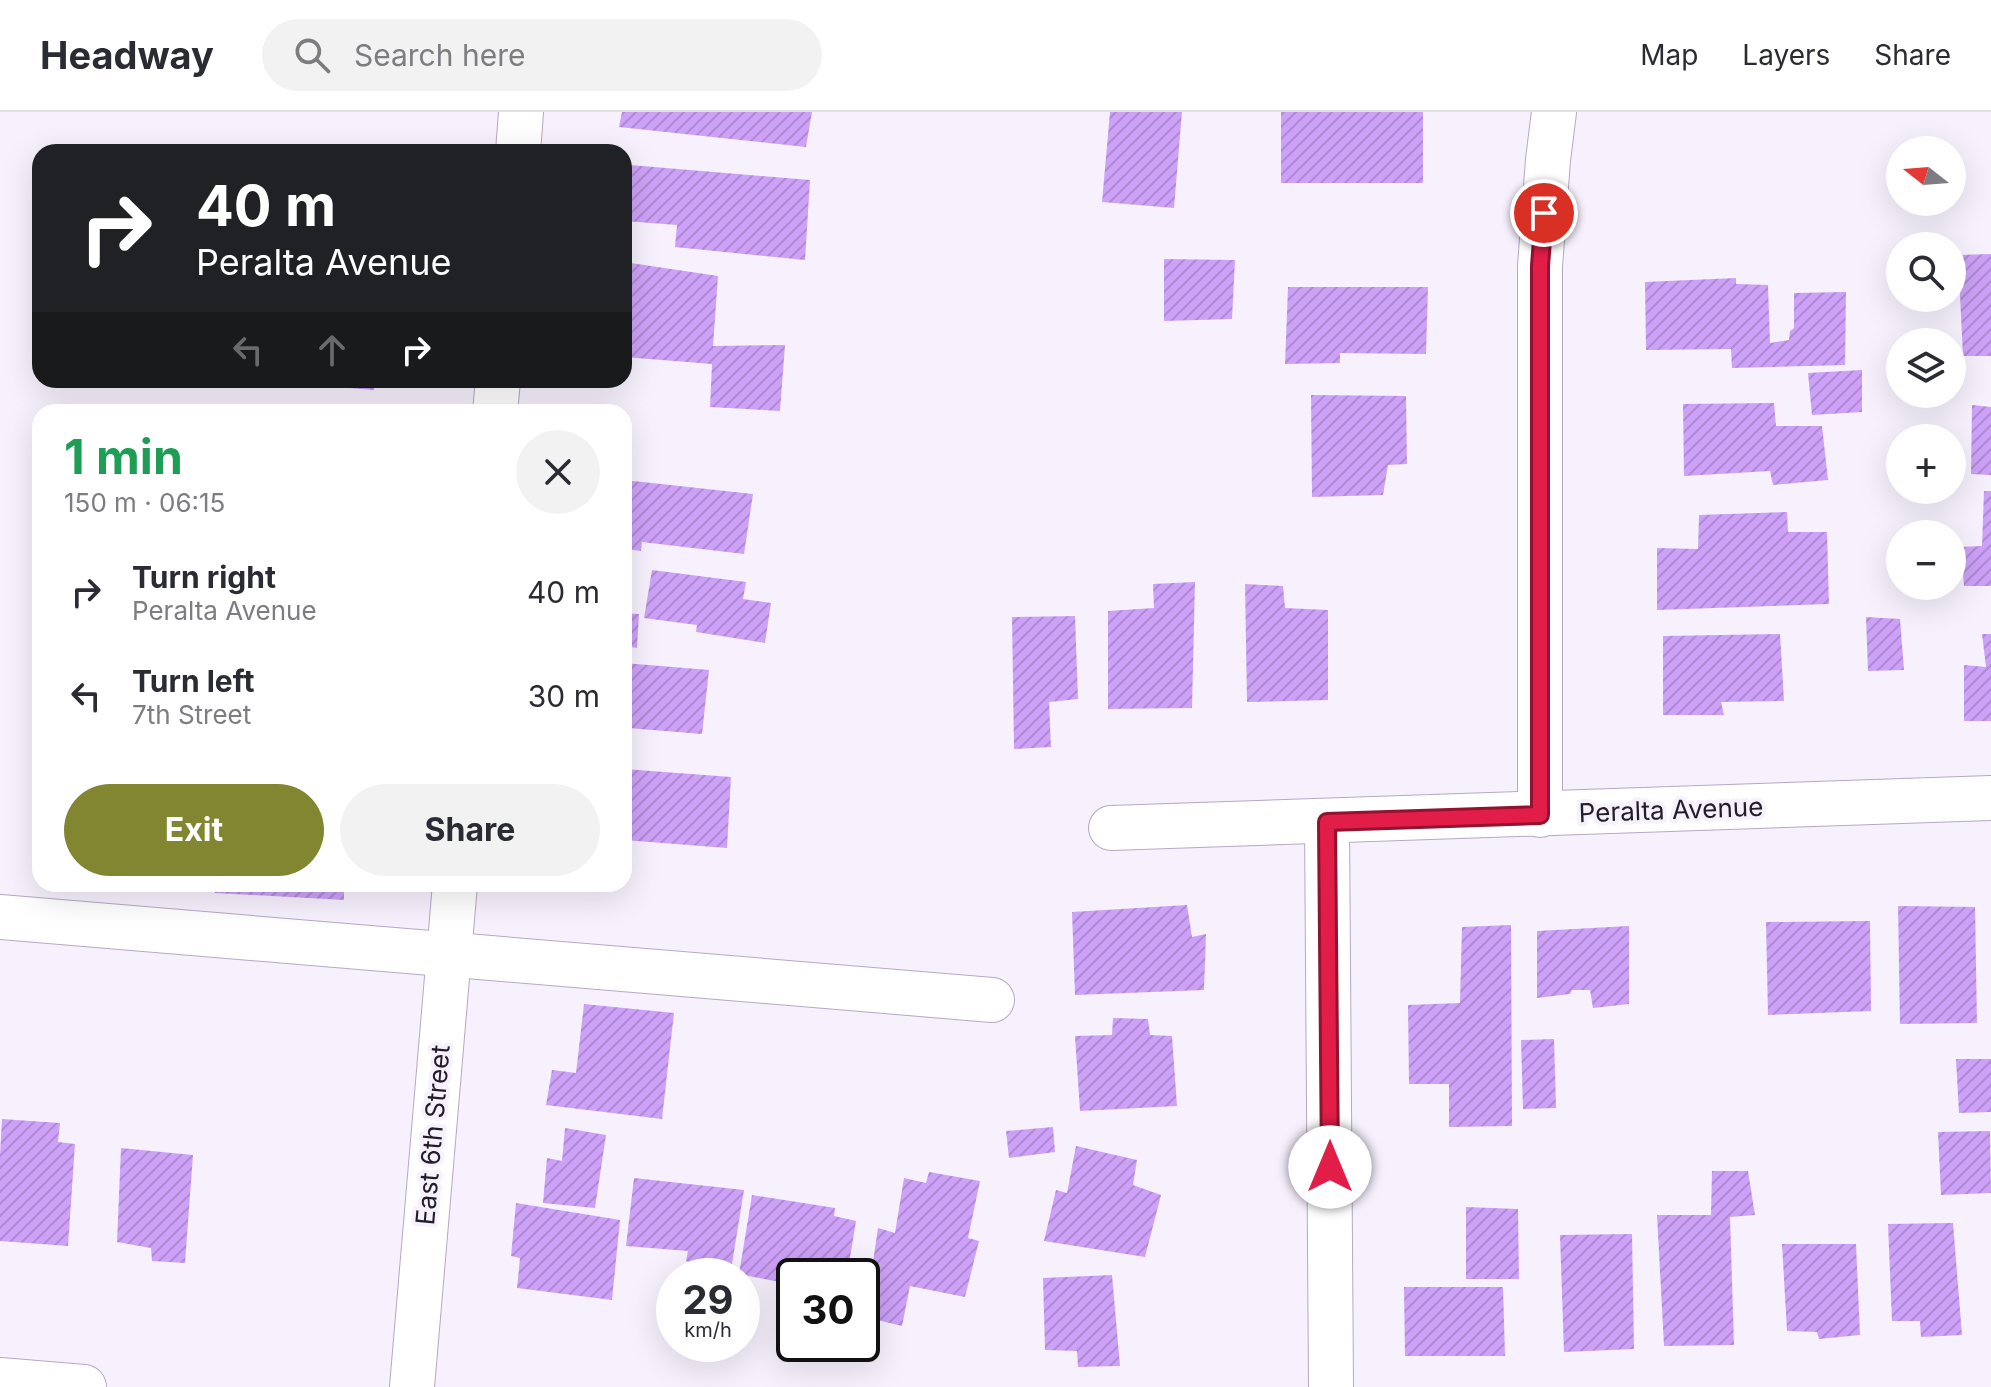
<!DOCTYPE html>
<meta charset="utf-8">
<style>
body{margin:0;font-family:Inter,sans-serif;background:#f2f2f3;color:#2b2b33;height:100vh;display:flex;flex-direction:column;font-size:30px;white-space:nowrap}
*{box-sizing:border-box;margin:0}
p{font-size:26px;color:#7c7c81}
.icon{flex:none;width:44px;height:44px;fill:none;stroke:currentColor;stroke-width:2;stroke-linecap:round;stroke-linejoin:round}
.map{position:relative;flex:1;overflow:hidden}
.sheet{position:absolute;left:32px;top:292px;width:600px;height:488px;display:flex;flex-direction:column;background:#fff;border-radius:24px;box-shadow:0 8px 32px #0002}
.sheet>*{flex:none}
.guide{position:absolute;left:32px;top:32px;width:600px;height:244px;border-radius:24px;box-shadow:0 8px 32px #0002;background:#202124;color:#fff;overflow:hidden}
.needle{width:52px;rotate:287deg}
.buttons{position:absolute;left:1886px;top:24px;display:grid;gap:16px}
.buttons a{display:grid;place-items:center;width:80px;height:80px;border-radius:50%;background:#fff;box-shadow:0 8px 32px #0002;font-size:40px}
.speed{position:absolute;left:656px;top:1146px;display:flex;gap:16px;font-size:40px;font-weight:700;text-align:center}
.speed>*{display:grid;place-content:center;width:104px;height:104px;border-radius:50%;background:#fff;box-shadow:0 8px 32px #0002;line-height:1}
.speed small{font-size:20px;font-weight:400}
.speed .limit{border:4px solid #111;border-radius:12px;background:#fff;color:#111}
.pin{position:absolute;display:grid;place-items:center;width:68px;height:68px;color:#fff;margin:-34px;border:4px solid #fff;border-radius:50%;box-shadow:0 2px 8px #0007}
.me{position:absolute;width:88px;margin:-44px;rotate:0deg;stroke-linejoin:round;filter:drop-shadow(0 0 6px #0008)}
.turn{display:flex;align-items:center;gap:28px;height:168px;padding:0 32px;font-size:36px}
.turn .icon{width:104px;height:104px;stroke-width:2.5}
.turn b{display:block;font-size:56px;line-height:68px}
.lanes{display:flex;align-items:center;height:76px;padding:0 32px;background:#0003;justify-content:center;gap:40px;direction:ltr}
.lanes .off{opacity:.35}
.round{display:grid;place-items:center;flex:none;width:84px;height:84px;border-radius:42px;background:#f2f2f3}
.head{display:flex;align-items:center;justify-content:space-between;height:136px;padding:0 32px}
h1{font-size:48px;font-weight:700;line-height:60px;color:#1e9e55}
.button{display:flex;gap:16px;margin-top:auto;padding:16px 32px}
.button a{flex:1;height:92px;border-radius:48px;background:#828631;color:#fff;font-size:32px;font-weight:700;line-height:92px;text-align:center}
.button a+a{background:#f2f2f3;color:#2b2b33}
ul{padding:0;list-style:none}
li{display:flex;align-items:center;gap:24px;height:104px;padding:0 32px}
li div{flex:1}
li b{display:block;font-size:30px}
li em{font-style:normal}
header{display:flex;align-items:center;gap:48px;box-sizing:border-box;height:112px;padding:0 40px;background:#fff;border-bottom:2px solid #e1e1e2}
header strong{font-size:38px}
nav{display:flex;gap:44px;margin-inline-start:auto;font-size:28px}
.search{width:560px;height:72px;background:#f2f2f3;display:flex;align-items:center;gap:20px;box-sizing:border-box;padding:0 28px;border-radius:44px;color:#7c7c81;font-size:30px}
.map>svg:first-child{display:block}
</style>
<header>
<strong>Headway</strong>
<div class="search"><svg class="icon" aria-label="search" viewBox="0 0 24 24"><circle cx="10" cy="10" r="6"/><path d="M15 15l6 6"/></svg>Search here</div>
<nav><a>Map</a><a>Layers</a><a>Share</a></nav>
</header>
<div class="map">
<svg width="1991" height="1275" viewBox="0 0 1991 1275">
<defs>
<pattern id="building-hatch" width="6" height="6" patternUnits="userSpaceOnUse" patternTransform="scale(2)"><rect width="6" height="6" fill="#cda1f8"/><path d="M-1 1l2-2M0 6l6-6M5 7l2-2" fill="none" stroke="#b08ad5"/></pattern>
</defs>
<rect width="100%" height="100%" fill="#f7f1fe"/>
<g fill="url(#building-hatch)">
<polygon points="622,0 812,0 806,35 619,15"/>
<polygon points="1110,0 1182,0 1174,96 1102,90"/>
<rect x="1281" y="0" width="142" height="71"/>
<polygon points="630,53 810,68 805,148 675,135 677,113 625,109"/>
<polygon points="1991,142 1991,244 1963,244 1958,143"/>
<polygon points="1164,147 1235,148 1232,207 1164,209"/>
<polygon points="624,150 718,164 713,234 785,233 780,299 710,295 712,252 624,245"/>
<polygon points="1736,166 1736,172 1768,173 1770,231 1789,228 1790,219 1794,216 1794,181 1846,180 1845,253 1732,256 1731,237 1646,238 1645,170"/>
<polygon points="1288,175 1428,175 1426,242 1340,241 1340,251 1285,252"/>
<polygon points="1862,258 1862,300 1812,303 1808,261"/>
<polygon points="278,268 375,268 374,278 278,270"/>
<polygon points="1311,283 1406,284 1407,352 1388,353 1383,383 1312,385"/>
<polygon points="1774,291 1776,314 1822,314 1828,368 1773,373 1770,359 1684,364 1683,292"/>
<polygon points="1972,293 1991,295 1991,363 1971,362"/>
<polygon points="624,368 753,382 744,442 642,430 641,439 624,437"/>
<polygon points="1984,379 1991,379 1991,474 1964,474 1961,435 1982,434"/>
<polygon points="1787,400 1788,420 1827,420 1829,492 1657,498 1657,436 1698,437 1699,403"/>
<polygon points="652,458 746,470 743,487 771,491 765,531 696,520 697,513 644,506"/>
<polygon points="1195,470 1192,596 1108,597 1108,499 1154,496 1153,472"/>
<polygon points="1245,472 1283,474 1285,496 1328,498 1328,588 1247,590"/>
<polygon points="624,501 639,502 637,536 624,534"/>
<polygon points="1075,504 1078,587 1049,590 1051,635 1014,637 1012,505"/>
<polygon points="1866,505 1900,507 1904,558 1868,559"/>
<polygon points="1780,522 1784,589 1721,590 1724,603 1663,603 1663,524"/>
<polygon points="1982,522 1991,522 1991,609 1964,609 1964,553 1986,555"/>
<polygon points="624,551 709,558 702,622 628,616 627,586 624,586"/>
<polygon points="624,657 731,665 727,736 624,728"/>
<polygon points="216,772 344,772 344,788 215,781"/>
<polygon points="1187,793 1192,825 1206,822 1204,878 1075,883 1072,800"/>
<polygon points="1898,794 1975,795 1977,911 1900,912"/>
<polygon points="1870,809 1871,899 1768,903 1766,810"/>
<polygon points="1511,813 1512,1014 1449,1015 1449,972 1409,972 1408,893 1460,891 1462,815"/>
<polygon points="1629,814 1629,892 1593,896 1590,878 1572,878 1570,882 1537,886 1537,819"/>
<polygon points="584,892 674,901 662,1007 546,993 552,958 576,961"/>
<polygon points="1113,906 1148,907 1150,923 1172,924 1177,994 1080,999 1075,924 1112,923"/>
<polygon points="1554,927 1556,996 1523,997 1521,928"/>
<polygon points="1956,947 1991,947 1991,1000 1959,1001"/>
<polygon points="2,1007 60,1011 58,1030 75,1032 68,1134 0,1129 0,1043"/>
<polygon points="1053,1015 1055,1040 1009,1046 1006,1019"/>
<polygon points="565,1016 606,1023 595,1096 543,1091 547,1046 562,1049"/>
<polygon points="1990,1019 1991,1081 1941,1083 1938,1020"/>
<polygon points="1076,1034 1137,1048 1133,1073 1161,1083 1145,1145 1044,1129 1056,1078 1067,1081"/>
<polygon points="121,1036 193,1043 185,1151 152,1149 151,1136 117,1130"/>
<polygon points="1712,1059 1748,1059 1755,1103 1730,1105 1734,1233 1664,1234 1657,1103 1711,1103"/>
<polygon points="929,1060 980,1069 968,1126 979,1129 965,1185 910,1174 902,1214 865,1205 878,1116 895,1121 904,1066 926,1071"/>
<polygon points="634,1066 744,1078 730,1164 690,1164 693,1151 686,1149 688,1139 626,1134"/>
<polygon points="752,1083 835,1096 834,1104 856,1109 847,1164 794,1164 794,1173 739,1162"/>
<polygon points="516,1091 620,1108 612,1188 517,1176 520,1146 511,1144"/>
<polygon points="1466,1095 1518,1097 1519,1167 1466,1167"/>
<polygon points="1953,1111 1962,1223 1921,1225 1920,1209 1892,1209 1888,1112"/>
<polygon points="1632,1122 1634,1237 1564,1240 1560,1123"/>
<polygon points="1782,1132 1856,1132 1860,1223 1819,1227 1817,1220 1787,1219"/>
<polygon points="1112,1163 1120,1254 1078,1255 1077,1239 1045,1238 1043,1166"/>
<polygon points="1404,1175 1503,1175 1505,1244 1405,1244"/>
</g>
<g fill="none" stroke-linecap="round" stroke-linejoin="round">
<defs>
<g id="minor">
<polyline points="518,40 521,0"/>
<polyline points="495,300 498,268"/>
<polyline points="1540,703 1540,154 1548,48 1554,0"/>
<polyline points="1327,710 1331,1275"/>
<polyline points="1111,716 1991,686"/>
<polyline points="0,805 992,888"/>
<polyline points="0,1268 84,1275"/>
<polyline points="412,1275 455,772"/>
</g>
</defs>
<use href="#minor" stroke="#b6a8c5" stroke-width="46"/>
<use href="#minor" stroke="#fff" stroke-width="44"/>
</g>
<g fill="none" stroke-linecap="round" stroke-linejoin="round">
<defs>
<polyline id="route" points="1330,1055 1327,710 1540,703 1540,154 1544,101"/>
</defs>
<use href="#route" stroke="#92132f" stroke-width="20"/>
<use href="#route" stroke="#e11d48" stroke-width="14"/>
</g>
<g text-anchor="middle" stroke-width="8" stroke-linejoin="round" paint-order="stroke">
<g font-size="26" fill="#221d28" stroke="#f7f1fe">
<text transform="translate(1671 698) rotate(-2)" y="9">Peralta Avenue</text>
<text transform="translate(433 1023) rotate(-85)" y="9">East 6th Street</text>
</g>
</g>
</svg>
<div class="buttons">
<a><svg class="needle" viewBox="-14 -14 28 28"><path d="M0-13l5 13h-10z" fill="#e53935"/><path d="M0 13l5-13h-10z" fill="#7c7c81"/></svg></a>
<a><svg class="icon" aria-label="search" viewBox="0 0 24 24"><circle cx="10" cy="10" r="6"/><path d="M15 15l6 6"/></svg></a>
<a><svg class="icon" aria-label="layers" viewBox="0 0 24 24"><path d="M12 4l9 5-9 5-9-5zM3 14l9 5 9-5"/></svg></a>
<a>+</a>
<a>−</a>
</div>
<div class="speed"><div>29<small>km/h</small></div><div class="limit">30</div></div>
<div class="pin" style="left:1544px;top:101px;background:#d93025"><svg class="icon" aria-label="arrive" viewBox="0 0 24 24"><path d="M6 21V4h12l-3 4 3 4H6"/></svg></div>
<svg class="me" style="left:1330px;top:1055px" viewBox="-20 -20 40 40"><circle r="19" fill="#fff"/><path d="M0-13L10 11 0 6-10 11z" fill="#e11d48"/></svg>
<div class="guide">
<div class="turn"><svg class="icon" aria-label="right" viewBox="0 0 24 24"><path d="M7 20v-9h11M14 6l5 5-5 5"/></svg><div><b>40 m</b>Peralta Avenue</div></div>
<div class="lanes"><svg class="icon off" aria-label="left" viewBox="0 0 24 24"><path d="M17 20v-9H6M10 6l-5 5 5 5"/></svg><svg class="icon off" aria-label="ahead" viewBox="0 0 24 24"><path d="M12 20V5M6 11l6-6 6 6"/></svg><svg class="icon" aria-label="right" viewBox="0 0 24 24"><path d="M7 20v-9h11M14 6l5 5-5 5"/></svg></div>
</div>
<section class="sheet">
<div class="head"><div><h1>1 min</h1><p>150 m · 06:15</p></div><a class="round"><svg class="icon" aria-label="close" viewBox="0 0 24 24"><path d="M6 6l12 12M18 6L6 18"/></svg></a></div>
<ul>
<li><svg class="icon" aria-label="right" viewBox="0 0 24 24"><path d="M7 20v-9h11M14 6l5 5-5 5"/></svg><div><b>Turn right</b><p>Peralta Avenue</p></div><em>40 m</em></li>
<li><svg class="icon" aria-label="left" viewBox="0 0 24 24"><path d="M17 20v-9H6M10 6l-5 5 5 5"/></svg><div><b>Turn left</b><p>7th Street</p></div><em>30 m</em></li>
</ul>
<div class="button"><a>Exit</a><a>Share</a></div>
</section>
</div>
